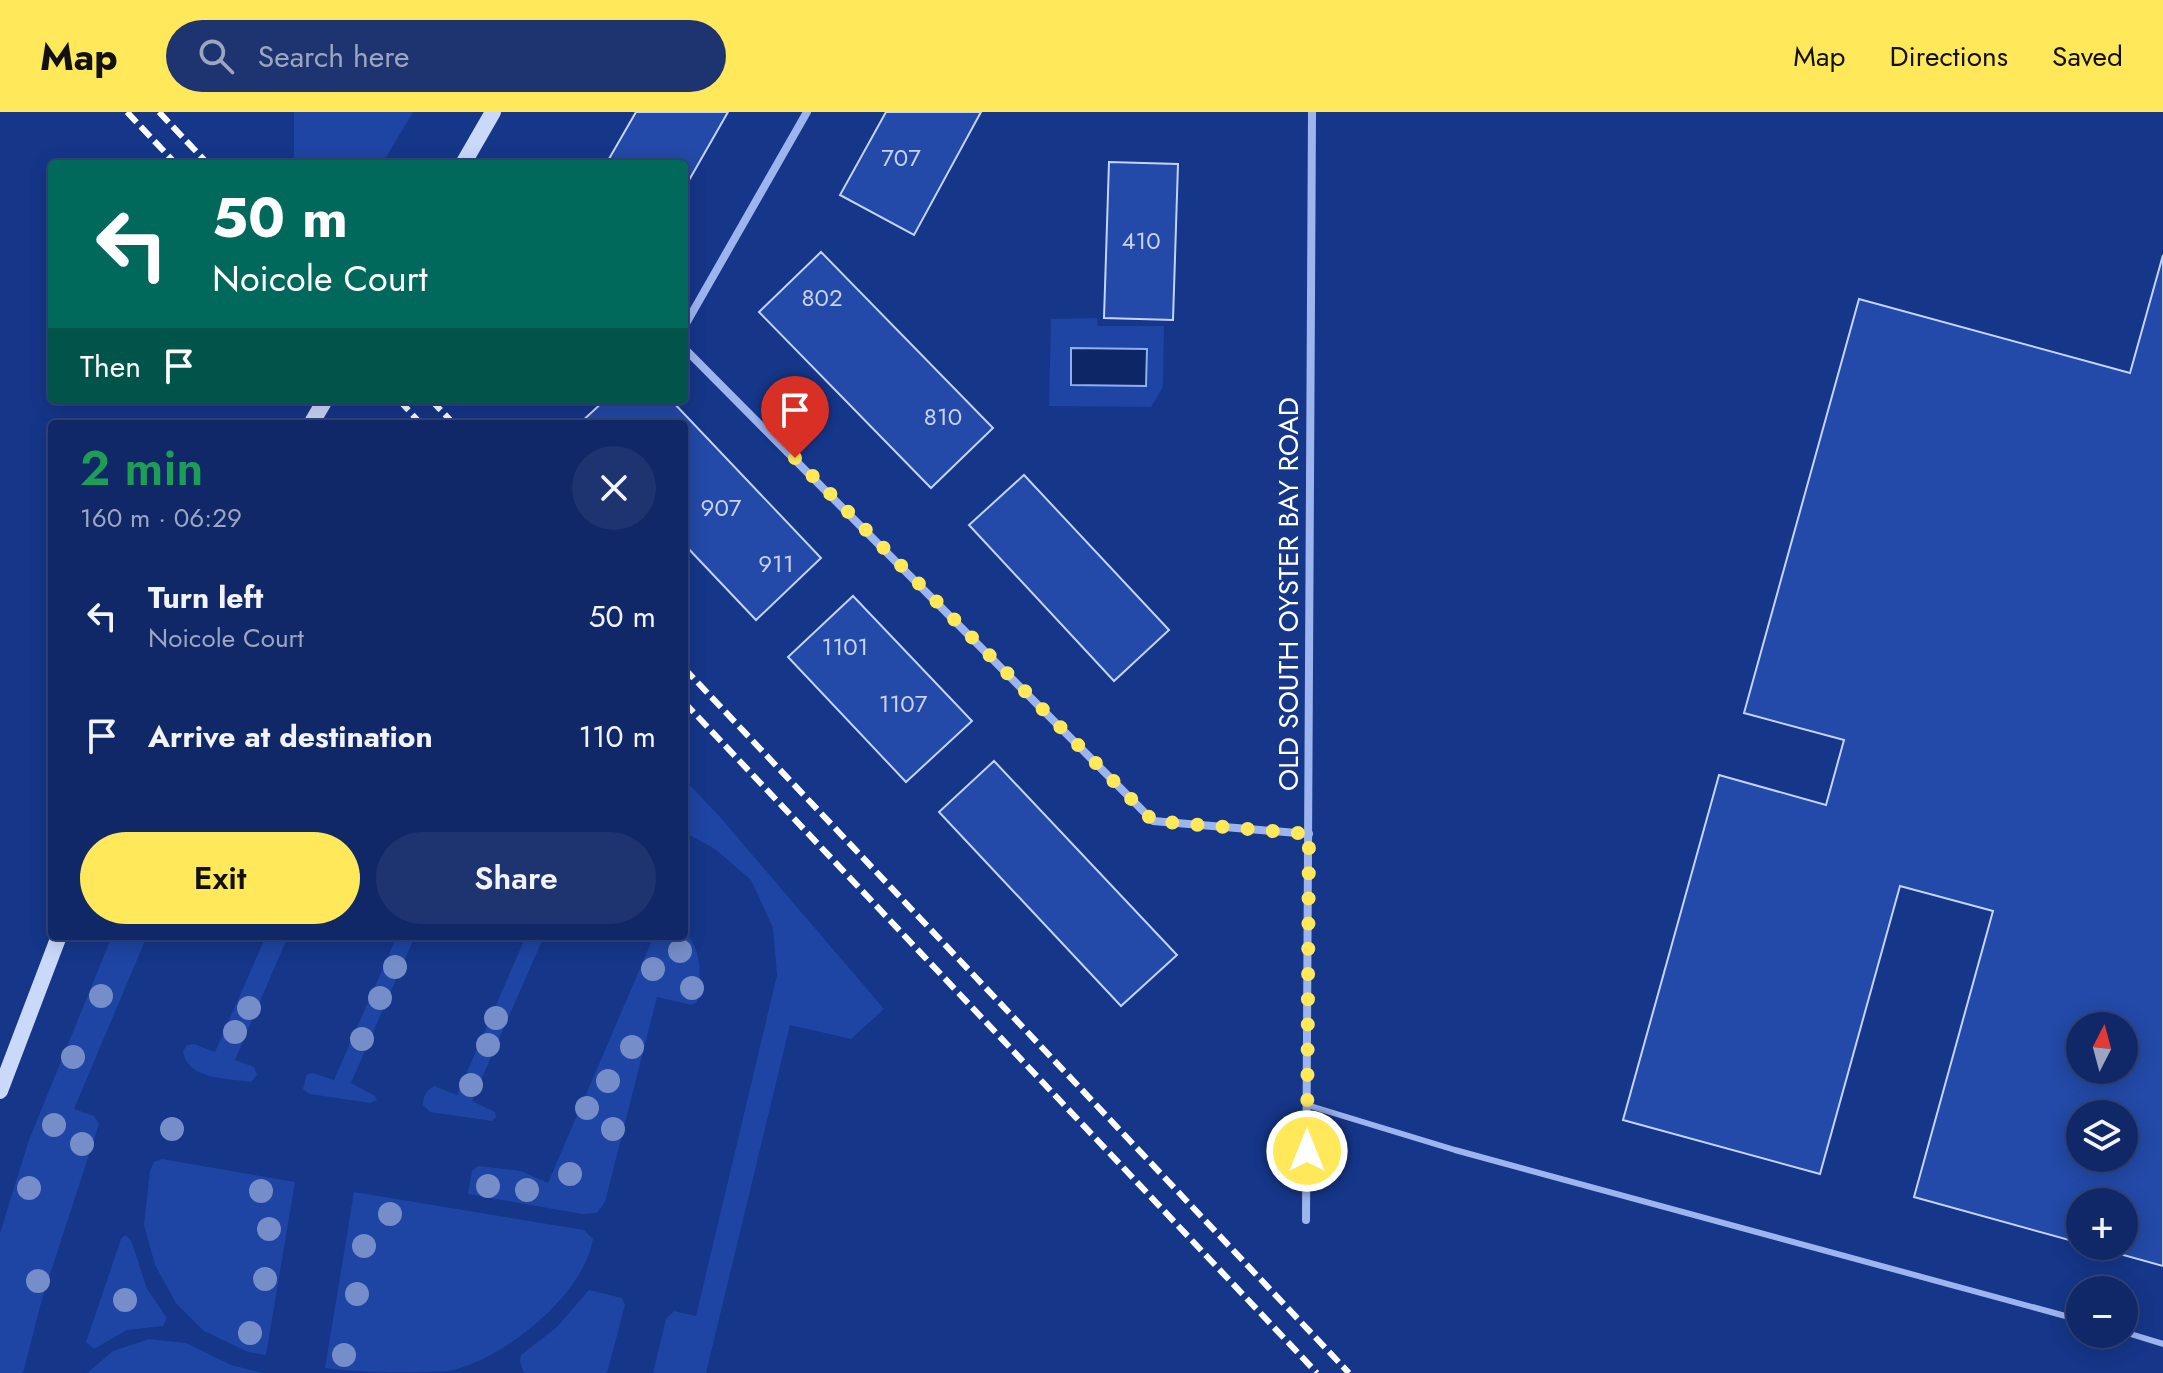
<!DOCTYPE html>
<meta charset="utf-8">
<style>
body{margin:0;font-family:Jost,sans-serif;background:#1e3470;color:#f1f3f6;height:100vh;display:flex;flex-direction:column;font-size:30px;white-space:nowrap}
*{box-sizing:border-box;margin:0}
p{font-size:26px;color:#9ca6c0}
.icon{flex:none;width:44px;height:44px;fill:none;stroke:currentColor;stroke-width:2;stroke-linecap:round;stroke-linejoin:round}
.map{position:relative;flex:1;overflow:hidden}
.sheet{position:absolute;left:48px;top:308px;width:640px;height:520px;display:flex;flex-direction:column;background:#102867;border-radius:8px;box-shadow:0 4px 20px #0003,0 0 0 2px #30447b}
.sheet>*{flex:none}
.banner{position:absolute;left:48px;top:48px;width:640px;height:244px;border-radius:8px;box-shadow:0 4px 20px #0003,0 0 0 2px #30447b;background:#00695c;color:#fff;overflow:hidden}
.needle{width:52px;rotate:6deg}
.tools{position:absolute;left:2066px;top:900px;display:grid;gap:16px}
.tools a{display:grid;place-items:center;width:72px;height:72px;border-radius:50%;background:#102867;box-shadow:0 4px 20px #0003,0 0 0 2px #30447b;font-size:40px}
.pin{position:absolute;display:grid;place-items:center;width:68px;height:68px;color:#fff;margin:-82px -34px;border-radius:50% 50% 50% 0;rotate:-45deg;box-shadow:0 0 8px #0007}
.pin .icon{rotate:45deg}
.me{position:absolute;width:88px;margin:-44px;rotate:0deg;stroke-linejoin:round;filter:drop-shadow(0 0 6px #0008)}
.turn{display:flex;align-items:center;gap:28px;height:168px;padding:0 32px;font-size:36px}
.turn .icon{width:104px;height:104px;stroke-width:2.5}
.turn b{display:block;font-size:56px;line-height:68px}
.then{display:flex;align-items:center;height:76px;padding:0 32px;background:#0003;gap:16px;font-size:30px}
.round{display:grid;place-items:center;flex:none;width:84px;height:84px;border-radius:42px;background:#1e3470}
.summary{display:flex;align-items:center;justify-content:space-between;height:136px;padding:0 32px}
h1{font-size:48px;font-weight:600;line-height:60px;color:#1e9e55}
.action{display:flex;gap:16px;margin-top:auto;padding:16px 32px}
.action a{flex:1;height:92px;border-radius:48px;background:#ffe95b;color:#111;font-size:32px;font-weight:600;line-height:92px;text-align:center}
.action a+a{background:#1e3470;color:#f1f3f6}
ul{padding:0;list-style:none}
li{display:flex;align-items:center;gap:24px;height:120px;padding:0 32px}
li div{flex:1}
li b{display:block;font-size:30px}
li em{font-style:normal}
header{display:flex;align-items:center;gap:48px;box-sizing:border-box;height:112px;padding:0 40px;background:#ffe95b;color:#111}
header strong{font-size:38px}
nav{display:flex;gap:44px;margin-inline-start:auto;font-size:28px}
.search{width:560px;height:72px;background:#1e3470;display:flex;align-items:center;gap:20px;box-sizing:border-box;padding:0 28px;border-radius:44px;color:#9ca6c0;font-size:30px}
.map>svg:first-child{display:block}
</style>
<header>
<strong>Map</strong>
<div class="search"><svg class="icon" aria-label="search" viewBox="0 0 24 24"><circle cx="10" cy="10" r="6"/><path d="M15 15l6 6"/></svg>Search here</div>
<nav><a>Map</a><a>Directions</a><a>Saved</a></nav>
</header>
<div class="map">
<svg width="2163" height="1261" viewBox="0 0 2163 1261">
<rect width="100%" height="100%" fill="#153689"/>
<g fill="#1e45a3">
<polygon points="294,0 413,0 382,52 294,52"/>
<polygon points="1097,206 1098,214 1164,214 1163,275 1151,295 1049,294 1051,207"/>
<polygon points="684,667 720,705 884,897 851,927 790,913 706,1261 653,1261 666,1207 674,1199 696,1204 777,863 773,816 751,768 715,737 684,720"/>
<path d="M 684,818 C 703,839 701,864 697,890 L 692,893 L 657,885 L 605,1090 L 597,1101 L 582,1102 L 468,1082 L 472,1059 L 478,1054 L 521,1059 L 548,1071 L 654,824 L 684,824 Z"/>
<polygon points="112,824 147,824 74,997 94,1004 99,1012 42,1187 23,1261 0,1261 0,1121 29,1028"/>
<path d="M 266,824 L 288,824 L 235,948 L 254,955 L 257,963 L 251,970 C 227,966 187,968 183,939 L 187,933 L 194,932 L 215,940 Z"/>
<polygon points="397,824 415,824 351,971 375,984 377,988 370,991 310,982 303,977 307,962 313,961 334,968"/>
<path d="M 526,824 L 544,824 L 472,989 L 495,1000 L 496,1005 L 492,1009 L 430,1000 L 423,993 C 423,985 426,978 434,974 L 457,983 Z"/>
<polygon points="162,1047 295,1070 266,1243 248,1240 204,1219 176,1191 155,1153 144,1113 150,1059 154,1050"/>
<path d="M 354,1080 L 584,1118 L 593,1127 C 584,1183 503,1248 449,1259 C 411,1261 362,1261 325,1256 Z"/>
<polygon points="125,1123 131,1128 147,1177 167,1206 163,1214 127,1218 94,1237 86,1230 121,1127"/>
<polygon points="589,1178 622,1186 625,1193 607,1261 524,1261 520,1250 521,1243 557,1215"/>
<polygon points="149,1227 186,1231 231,1253 263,1261 87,1261 113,1239"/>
</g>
<polygon fill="#0d2666" stroke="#8faef2" stroke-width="2" points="1071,236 1147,237 1146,274 1071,273"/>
<g fill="#234aa8" stroke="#c3d4fb" stroke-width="2" fill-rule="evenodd">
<polygon points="636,0 728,0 684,77 684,52 606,52"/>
<polygon points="886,0 981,0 914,123 840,83"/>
<polygon points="1109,50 1178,52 1173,208 1104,206"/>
<polygon points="821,140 993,316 931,376 759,200"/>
<path d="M 2163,143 L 2163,1154 L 2091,1134 L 2124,1134 L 2124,1090 L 2080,1090 L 2080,1131 L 1914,1085 L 1993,799 L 1900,774 L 1820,1062 L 1623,1008 L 1719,663 L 1826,693 L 1844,628 L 1744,601 L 1859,187 L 2130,261 ZM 2080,914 L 2124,914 L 2124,958 L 2080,958 ZM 2080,1002 L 2124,1002 L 2124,1046 L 2080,1046 Z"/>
<polygon points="605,288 671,288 821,446 756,508 684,432 684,312 579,312"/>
<polygon points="1024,363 1169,518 1114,569 969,413"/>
<polygon points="853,484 972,609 906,670 788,545"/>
<polygon points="994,649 1177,843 1121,894 939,700"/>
</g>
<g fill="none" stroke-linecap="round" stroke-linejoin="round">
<g stroke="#9db5ef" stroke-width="6">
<polyline points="1307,993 1455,1038 2080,1208"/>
<polyline points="2124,1220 2163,1232"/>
</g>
<g stroke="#9db5ef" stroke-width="8">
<polyline points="684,215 807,0"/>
<polyline points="684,236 1153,709 1309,722"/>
<polyline points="1306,1108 1312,0"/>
</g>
<g stroke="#cad8fa" stroke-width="16">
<polyline points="463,52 493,0"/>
<polyline points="311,312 325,288"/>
<polyline points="0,979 59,824"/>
</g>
<g stroke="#fff" stroke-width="6" stroke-dasharray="14 6" stroke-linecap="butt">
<polyline points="127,0 176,52"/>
<polyline points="159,0 208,52"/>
<polyline points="399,288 421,312"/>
<polyline points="431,288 454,312"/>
<polyline points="684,556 1349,1261"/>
<polyline points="684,590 1317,1261"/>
</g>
</g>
<g fill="#758dc8">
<circle cx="680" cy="839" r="12"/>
<circle cx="395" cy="855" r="12"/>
<circle cx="653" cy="857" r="12"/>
<circle cx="692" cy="876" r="12"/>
<circle cx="101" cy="884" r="12"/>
<circle cx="380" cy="886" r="12"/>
<circle cx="249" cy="896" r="12"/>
<circle cx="496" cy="906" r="12"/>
<circle cx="235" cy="920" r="12"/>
<circle cx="362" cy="927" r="12"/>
<circle cx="488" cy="933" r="12"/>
<circle cx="632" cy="935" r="12"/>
<circle cx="73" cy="945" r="12"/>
<circle cx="608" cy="969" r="12"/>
<circle cx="471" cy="973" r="12"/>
<circle cx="587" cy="996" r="12"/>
<circle cx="54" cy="1013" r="12"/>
<circle cx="172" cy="1017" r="12"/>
<circle cx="613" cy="1017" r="12"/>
<circle cx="82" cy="1032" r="12"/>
<circle cx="570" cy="1062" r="12"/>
<circle cx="488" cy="1074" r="12"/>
<circle cx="29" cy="1076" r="12"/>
<circle cx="527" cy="1078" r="12"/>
<circle cx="261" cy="1079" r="12"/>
<circle cx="390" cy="1102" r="12"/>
<circle cx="269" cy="1117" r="12"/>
<circle cx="364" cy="1134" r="12"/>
<circle cx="265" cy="1167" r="12"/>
<circle cx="38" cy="1169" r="12"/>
<circle cx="357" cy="1182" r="12"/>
<circle cx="125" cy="1188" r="12"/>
<circle cx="250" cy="1221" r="12"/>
<circle cx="344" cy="1243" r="12"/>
</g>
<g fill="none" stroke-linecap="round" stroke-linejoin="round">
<polyline stroke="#ffe95b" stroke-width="14" stroke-dasharray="0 25.2" points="795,346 1153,709 1309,722 1307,1039"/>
</g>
<g text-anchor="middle" stroke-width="8" stroke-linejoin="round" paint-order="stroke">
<g font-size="24" fill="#c8d2e9">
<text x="901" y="54">707</text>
<text x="1141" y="137">410</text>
<text x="822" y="194">802</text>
<text x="943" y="313">810</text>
<text x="721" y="404">907</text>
<text x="776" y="460">911</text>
<text x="845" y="543">1101</text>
<text x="903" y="600">1107</text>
</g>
<g font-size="28" fill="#fff" stroke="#153689">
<text transform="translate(1288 482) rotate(-90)" y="10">OLD SOUTH OYSTER BAY ROAD</text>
</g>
</g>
</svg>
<div class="tools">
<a><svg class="needle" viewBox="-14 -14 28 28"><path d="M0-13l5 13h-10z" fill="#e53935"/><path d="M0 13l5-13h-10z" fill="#9ca6c0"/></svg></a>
<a><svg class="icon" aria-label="layers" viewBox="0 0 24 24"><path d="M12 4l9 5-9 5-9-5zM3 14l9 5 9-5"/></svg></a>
<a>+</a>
<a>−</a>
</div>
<div class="pin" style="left:795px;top:346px;background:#d93025"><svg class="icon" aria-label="arrive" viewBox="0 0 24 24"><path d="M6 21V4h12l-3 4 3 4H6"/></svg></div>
<svg class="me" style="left:1307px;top:1039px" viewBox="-20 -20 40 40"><circle r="17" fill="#ffe95b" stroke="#fff" stroke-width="3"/><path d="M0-11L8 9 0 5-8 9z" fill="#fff"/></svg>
<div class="banner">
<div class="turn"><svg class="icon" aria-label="left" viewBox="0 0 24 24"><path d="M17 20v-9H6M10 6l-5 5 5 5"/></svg><div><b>50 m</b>Noicole Court</div></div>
<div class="then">Then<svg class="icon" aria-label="arrive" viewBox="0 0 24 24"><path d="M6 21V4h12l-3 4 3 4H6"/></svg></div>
</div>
<section class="sheet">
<div class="summary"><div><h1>2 min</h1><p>160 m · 06:29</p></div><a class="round"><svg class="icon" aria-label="close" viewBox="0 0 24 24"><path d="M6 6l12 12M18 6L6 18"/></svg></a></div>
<ul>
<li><svg class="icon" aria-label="left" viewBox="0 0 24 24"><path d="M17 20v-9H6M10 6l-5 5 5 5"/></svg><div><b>Turn left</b><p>Noicole Court</p></div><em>50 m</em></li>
<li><svg class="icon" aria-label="arrive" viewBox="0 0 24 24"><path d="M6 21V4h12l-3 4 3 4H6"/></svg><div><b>Arrive at destination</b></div><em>110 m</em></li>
</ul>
<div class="action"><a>Exit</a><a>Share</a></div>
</section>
</div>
